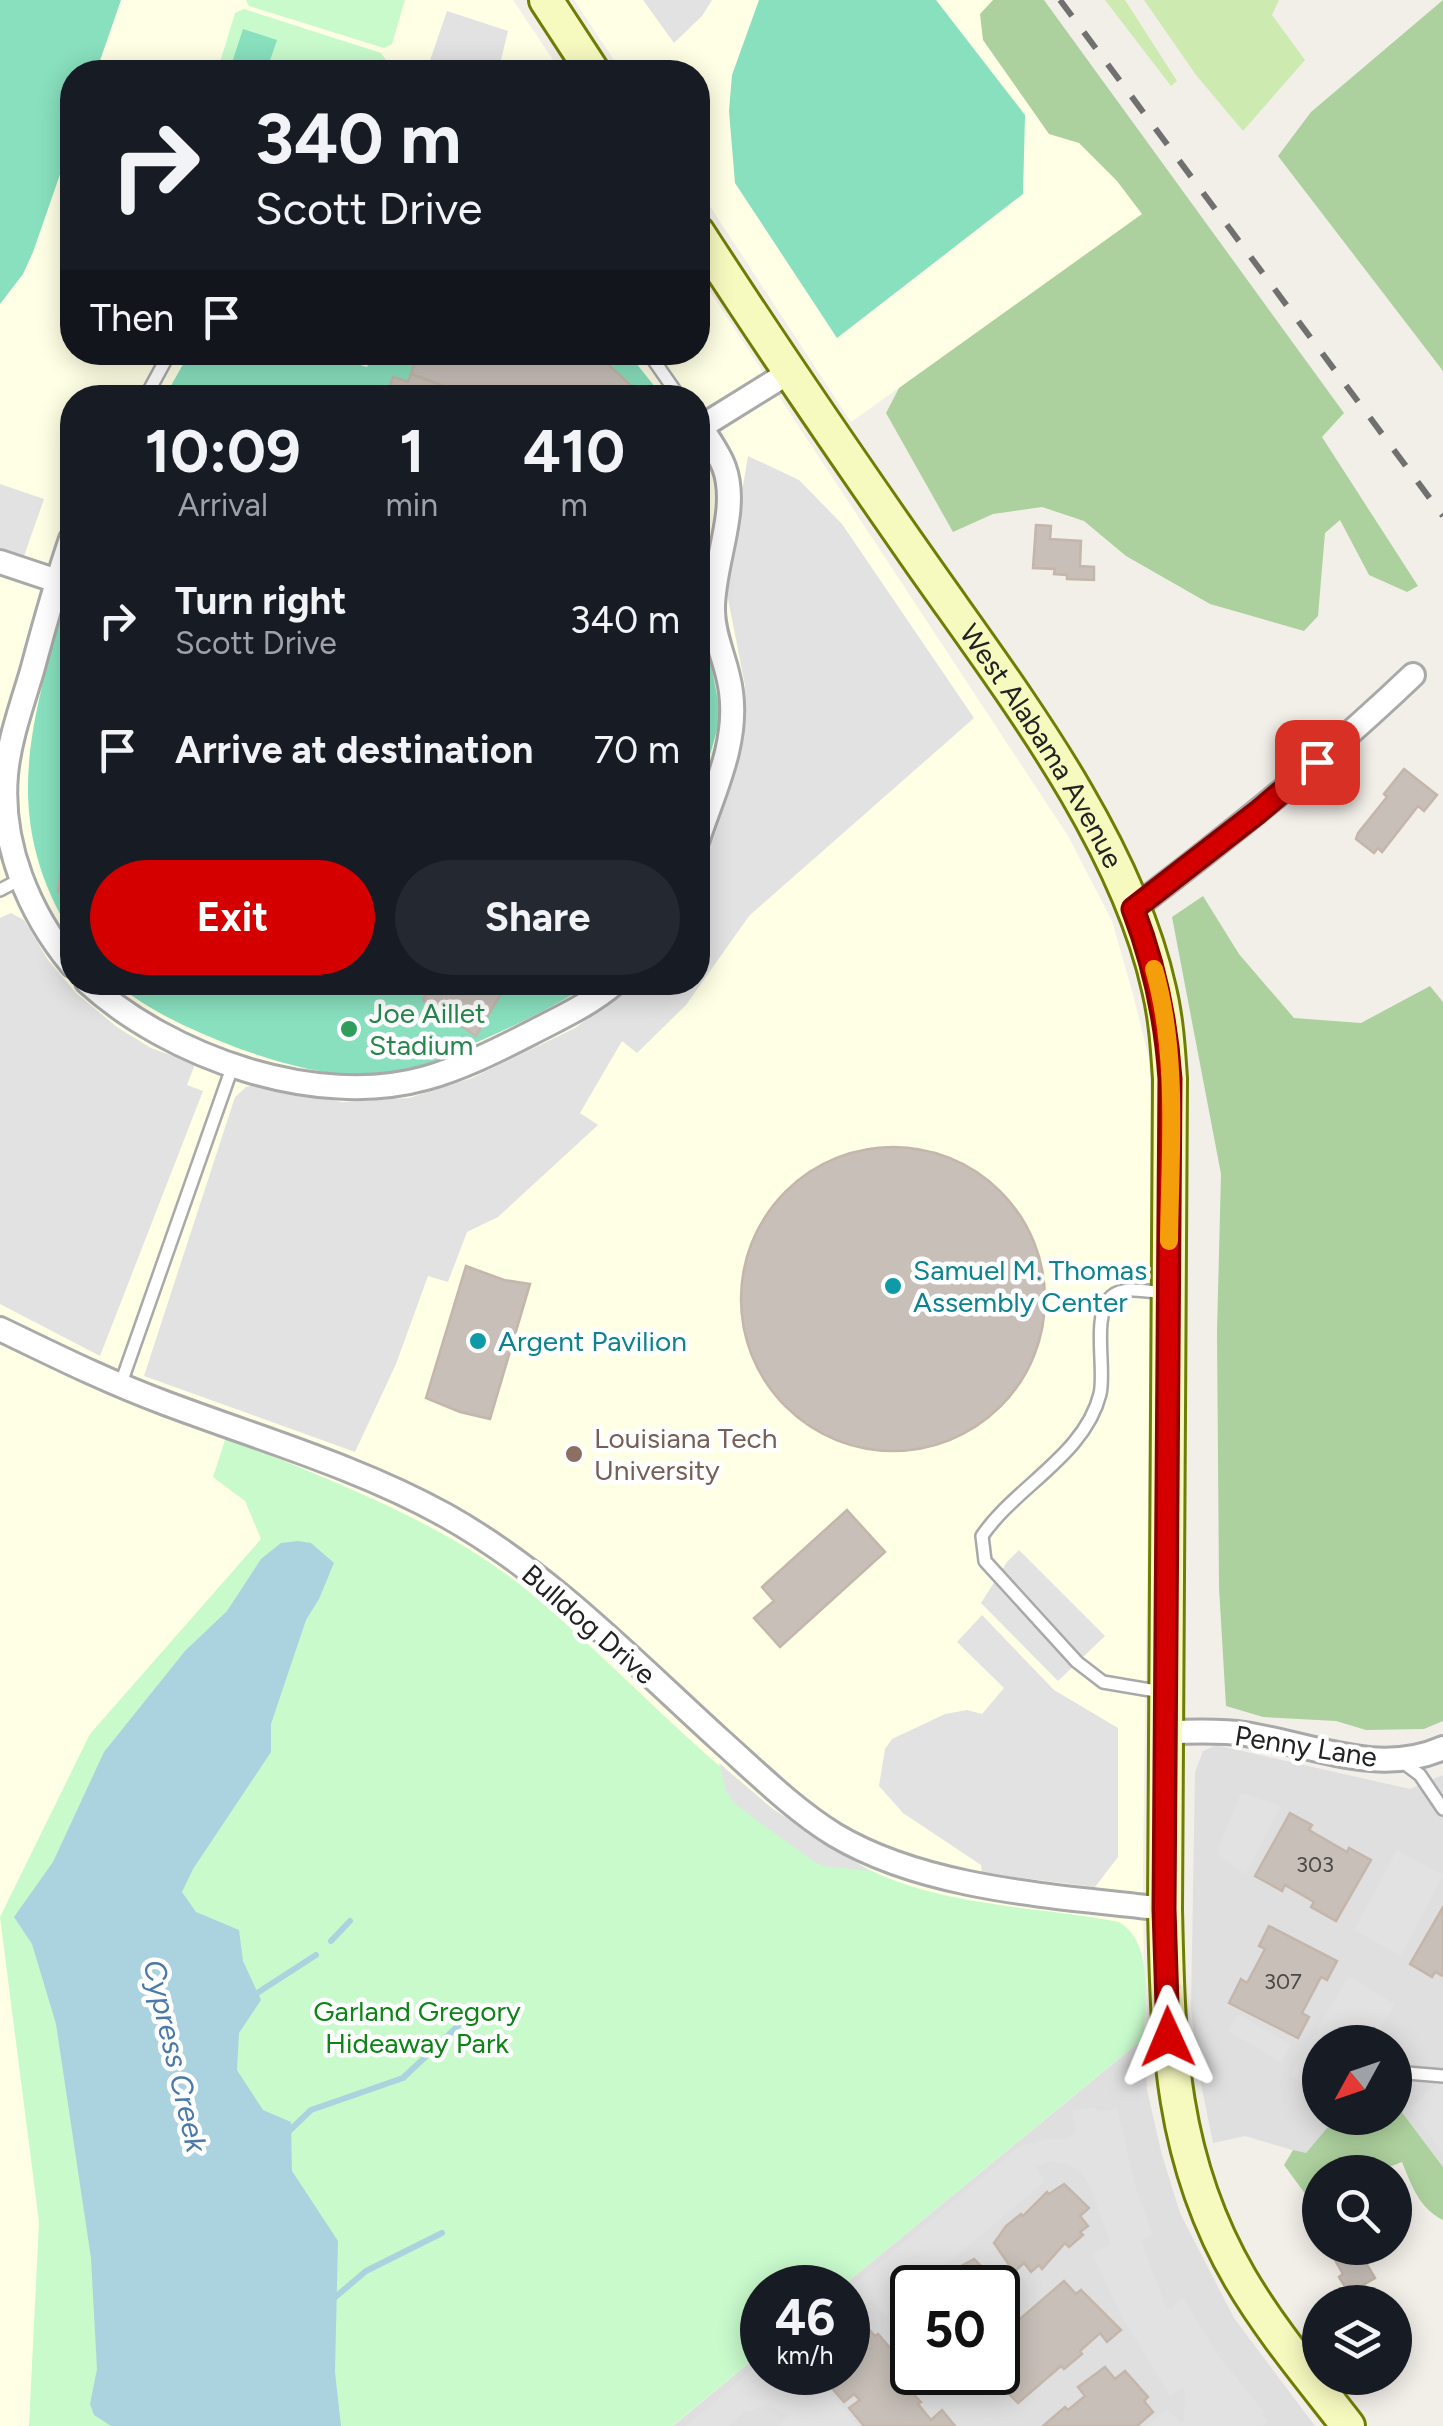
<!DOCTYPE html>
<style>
body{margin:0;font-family:Figtree,sans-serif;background:#242831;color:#f1f3f6;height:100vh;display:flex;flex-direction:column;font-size:38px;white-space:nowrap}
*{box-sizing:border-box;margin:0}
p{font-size:32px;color:#9ea1a6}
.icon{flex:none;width:55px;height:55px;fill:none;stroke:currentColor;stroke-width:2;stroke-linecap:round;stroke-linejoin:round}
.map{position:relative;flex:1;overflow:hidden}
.sheet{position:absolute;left:60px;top:385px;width:650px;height:610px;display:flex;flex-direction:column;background:#171b24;border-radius:40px;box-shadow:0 5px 25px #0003}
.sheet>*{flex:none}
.banner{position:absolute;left:60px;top:60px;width:650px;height:305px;border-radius:40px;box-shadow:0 5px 25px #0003;background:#171b24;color:#f1f3f6;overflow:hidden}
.needle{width:65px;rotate:230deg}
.tools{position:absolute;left:1302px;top:2025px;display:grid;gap:20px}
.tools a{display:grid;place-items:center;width:110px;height:110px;border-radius:50%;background:#171b24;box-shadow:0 5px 25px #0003;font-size:50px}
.speed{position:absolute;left:740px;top:2265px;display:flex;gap:20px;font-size:50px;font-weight:700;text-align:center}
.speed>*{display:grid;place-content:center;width:130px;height:130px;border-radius:50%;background:#171b24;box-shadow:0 5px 25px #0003;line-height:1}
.speed small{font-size:25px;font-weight:400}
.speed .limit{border:5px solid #111;border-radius:15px;background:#fff;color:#111}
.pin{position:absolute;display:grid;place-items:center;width:85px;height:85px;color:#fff;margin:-42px;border-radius:20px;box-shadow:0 5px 15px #0006}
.me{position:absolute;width:110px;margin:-55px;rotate:359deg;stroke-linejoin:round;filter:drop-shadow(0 0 8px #0008)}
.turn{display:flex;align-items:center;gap:35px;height:210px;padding:0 30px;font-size:45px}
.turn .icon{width:130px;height:130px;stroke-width:2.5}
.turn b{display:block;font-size:70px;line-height:85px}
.then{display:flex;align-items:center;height:95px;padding:0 30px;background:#0003;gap:20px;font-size:38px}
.eta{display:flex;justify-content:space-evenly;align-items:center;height:170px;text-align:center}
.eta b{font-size:60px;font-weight:700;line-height:70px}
.button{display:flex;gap:20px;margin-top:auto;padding:20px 30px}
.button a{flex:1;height:115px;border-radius:60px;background:#d40000;color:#fff;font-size:40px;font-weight:700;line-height:115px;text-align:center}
.button a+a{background:#242831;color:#f1f3f6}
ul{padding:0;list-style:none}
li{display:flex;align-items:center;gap:30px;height:130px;padding:0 30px}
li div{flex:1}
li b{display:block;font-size:38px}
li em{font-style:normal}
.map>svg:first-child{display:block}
</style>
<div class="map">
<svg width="1443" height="2426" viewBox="0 0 1443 2426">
<rect width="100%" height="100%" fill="#f2efe9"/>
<g fill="#e0dfdf" fill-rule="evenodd">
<polygon points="1216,1745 1410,1789 1443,1775 1443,2167 1395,2103 1395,2042 1320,2042 1320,2118 1344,2118 1334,2121 1306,2154 1245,2136 1213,2143 1197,2064 1191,2008 1195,1772 1203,1751"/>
<path d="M 1144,2038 L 1147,2090 L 1162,2155 L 1180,2213 L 1234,2318 L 1315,2426 L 673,2426 L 762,2352 L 762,2372 L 848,2372 L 848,2288 L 841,2287 ZM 912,2288 L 998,2288 L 998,2372 L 912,2372 Z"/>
</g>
<g fill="#ffffe5" fill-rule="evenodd">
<path d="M 0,0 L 513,0 L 561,72 L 72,72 L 72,352 L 698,352 L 698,273 L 1068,836 L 1112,921 L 1133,994 L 1149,1059 L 1153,1143 L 1143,1865 L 1144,2038 L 841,2287 L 762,2288 L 762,2352 L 672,2426 L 0,2426 ZM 72,398 L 698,398 L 698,982 L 72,982 Z"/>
<polygon points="574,0 1013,0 1160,202 851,422 698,188 698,72 622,72"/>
</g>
<g fill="#cdebb0">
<polygon points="1105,0 1125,0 1177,81 1171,86"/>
<polygon points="1144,0 1279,0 1272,15 1305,60 1243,131 1196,75"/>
</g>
<g fill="#add19e">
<polygon points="993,0 1044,0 1344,413 1322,437 1418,586 1407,592 1369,575 1340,520 1325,533 1318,616 1304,631 1210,604 1126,556 1084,521 1042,507 993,514 953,532 886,413 899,388 1142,214 1117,181 1079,143 1049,134 983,40 980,14"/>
<polygon points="1443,0 1443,371 1278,156 1311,112"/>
<polygon points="1203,896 1239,954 1294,1018 1361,1023 1430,986 1443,1002 1443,1721 1424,1729 1366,1730 1336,1721 1263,1717 1226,1706 1219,1588 1217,1332 1221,1174 1172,917"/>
<path d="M 1395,2103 L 1443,2167 L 1443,2220 C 1419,2208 1412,2186 1402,2162 L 1376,2172 L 1320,2172 L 1320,2214 L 1284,2165 L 1293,2150 L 1306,2153 L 1334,2120 L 1395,2118 Z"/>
</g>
<g fill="#c8facc">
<polygon points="246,0 405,0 392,44 384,48 249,6"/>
<polygon points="244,9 381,53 386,60 382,72 217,72 235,13"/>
<path d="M 226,1437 C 332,1482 445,1521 534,1596 C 643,1688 739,1805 868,1869 C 944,1907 1037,1906 1119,1922 C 1155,1944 1144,2001 1144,2038 L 841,2287 L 762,2288 L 762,2352 L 672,2426 L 29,2426 L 39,2222 L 0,1917 L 90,1734 L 261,1539 L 245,1501 L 213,1477 Z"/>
</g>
<g fill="#88e0be">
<polygon points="0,0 121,0 96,72 72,72 72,140 33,252 23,274 0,304"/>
<polygon points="759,0 936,0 1025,115 1023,194 837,338 735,183 729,111 732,75"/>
<polygon points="243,29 277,40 266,72 229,72"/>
<polygon points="190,352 321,353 367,367 372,353 628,353 663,397 164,398"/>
<polygon points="698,527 708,535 703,623 721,716 698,797"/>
<path d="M 72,577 L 72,935 C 14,840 21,763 49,659 C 56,631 63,603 72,577 Z"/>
<path d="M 115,983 L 591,983 C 557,1005 521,1023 484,1039 C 459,1050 432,1064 406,1070 C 347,1083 290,1067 235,1047 C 191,1030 151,1012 115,983 Z"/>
</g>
<g fill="#e2e2e2">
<polygon points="643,0 712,0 702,16 674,43"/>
<polygon points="447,11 508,31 498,72 426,72"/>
<polygon points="748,456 799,480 842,524 974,718 749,916 686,1005 637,1053 622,1041 580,1113 598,1125 498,1217 467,1232 448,1282 428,1276 396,1364 355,1452 144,1376 235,1097 246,1087 256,1085 342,1102 409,1098 472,1078 575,1028 636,983 698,982 698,877 740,754 746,718 745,686 726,588"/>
<polygon points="0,484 44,499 24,556 0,548"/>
<polygon points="11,913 24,920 48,960 76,993 117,1027 151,1048 195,1064 187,1085 203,1091 100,1356 0,1304 0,918"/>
<polygon points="1019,1550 1105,1636 1058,1681 981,1603 1007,1562"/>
<polygon points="982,1615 1054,1690 1118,1728 1118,1857 1095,1887 982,1873 981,1865 903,1813 879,1786 885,1749 892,1739 945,1714 967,1710 982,1714 1004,1688 957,1642"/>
<polygon points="719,1763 773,1809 870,1871 823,1866 813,1861 735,1804 726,1791"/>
<polygon points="1241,1793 1281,1806 1246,1874 1220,1857 1218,1849"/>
<polygon points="1397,1850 1443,1875 1401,1956 1354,1930"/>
<polygon points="1348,1976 1395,2004 1373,2042 1320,2042 1320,2093 1290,2076"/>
<polygon points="1238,2014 1291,2045 1281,2062 1228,2031"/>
<polygon points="1443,2077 1443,2153 1410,2108"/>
<polygon points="1096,2107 1097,2112 1117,2108 1136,2188 1153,2235 1141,2240 1165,2305 1170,2309 1182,2299 1185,2301 1217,2354 1264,2412 1262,2415 1268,2421 1262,2426 1147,2426 1167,2409 1180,2422 1184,2421 1185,2391 1182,2388 1170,2396 1121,2315 1092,2253 1111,2245 1090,2186 1078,2170 1064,2163 1051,2162 1036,2167 1045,2181 920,2287 912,2288 912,2294 886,2316 871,2299 848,2318 848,2289 1020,2146 1046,2139 1069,2138 1076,2131 1072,2111"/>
<polygon points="762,2361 762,2372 801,2373 802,2391 807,2399 825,2387 858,2426 778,2426 790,2415 767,2406 744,2412 729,2426 686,2426"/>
</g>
<polygon fill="#aad3df" points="298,1541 311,1543 334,1563 319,1599 306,1620 271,1724 271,1752 193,1869 182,1892 196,1912 239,1930 243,1961 261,2000 239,2033 237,2070 263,2110 291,2122 292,2171 338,2241 335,2372 341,2426 111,2426 94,2415 90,2404 97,2369 91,2258 56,2024 32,1944 14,1917 53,1862 104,1752 185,1651 227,1611 261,1559 281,1543"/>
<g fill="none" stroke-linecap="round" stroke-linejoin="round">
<g stroke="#aad3df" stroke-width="6">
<polyline points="331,1941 350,1921"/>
<polyline points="254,1995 316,1955"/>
<polyline points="286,2134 311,2110 403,2078 459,2025"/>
<polyline points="333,2299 366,2271 442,2233"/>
</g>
</g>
<g fill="#c7bfb8" stroke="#c4b6ab" stroke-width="2.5">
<polygon points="418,352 595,352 644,398 475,398 411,374"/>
<polygon points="411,374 475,398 360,398 363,389 386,397 393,377 408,382"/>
<polygon points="1036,525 1051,526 1050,539 1081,541 1080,566 1094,567 1094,580 1067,579 1067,575 1054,574 1055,569 1033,568"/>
<polygon points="72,757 72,893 58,892 71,793 65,793"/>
<polygon points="1404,769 1437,795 1424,811 1418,806 1382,852 1378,848 1374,853 1356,839 1358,833 1387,797 1384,794"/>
<polygon points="433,982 508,982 476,1036 423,1000"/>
<circle cx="893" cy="1299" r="152"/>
<polygon points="466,1266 504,1280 530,1284 490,1419 460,1412 426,1398"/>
<polygon points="847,1510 885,1552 780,1647 754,1618 774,1601 762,1587"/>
<polygon points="1290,1813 1312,1825 1309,1830 1347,1852 1349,1848 1371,1860 1336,1921 1311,1907 1314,1902 1285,1885 1282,1891 1255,1876"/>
<polygon points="1443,1907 1443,1976 1435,1972 1432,1977 1410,1964"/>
<polygon points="1269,1926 1337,1961 1327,1980 1321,1977 1302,2013 1309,2017 1298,2038 1229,2003 1241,1979 1247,1983 1265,1949 1259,1946"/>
<polygon points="1064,2184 1089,2208 1080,2216 1088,2226 1080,2232 1083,2235 1069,2247 1065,2243 1042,2269 1039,2265 1031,2272 1024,2263 1014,2272 994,2243 1006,2226 1021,2214 1023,2216 1047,2192 1049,2194"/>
<polygon points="1328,2248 1357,2248 1375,2278 1349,2293 1339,2277 1343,2274"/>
<polygon points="974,2259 998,2283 993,2288 939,2288 956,2269"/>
<polygon points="1064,2281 1076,2294 1081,2290 1121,2330 1107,2342 1100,2333 1080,2351 1082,2354 1064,2369 1061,2366 1018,2403 987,2372 998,2372 998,2338"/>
<polygon points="866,2326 875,2336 878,2334 902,2362 891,2371 921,2402 918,2404 931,2420 942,2410 955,2426 864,2426 849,2408 860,2400 854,2394 844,2402 818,2372 848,2372 848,2328 855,2336"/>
<polygon points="1105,2367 1115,2379 1125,2371 1148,2397 1144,2401 1153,2412 1137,2426 1043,2426 1065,2407 1068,2410 1085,2396 1078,2387"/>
</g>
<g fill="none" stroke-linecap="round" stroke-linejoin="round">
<defs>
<g id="service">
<polyline points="648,352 680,398"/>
<polyline points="145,398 170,352"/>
<polyline points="0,890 21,879"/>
<polyline points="120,1386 233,1065"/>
<path d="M 1162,1692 L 1103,1682 L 1077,1662 L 985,1561 L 982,1536 C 1015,1487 1085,1455 1100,1394 C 1106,1369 1091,1314 1112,1296 C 1125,1285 1149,1292 1165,1293"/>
<polyline points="1400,1760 1420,1775 1443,1809"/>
<polyline points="1395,2072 1443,2076"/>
</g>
<g id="minor">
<path d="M 71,539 C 56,583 44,626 32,671 C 22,705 9,740 6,775 C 0,844 29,913 72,965"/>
<polyline points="0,562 57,581"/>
<path d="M 698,839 C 714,791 738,743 731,692 C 728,664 713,638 713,610 C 712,565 740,510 724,467 C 719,453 709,440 701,427 L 788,373"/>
<path d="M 1133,909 C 1230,835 1324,760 1413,675"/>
<path d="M 87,982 C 169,1057 316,1109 426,1078 C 462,1068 498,1050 531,1033 C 560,1018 591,1004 616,982"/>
<path d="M 0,1329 C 54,1355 108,1382 165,1403 C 258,1438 358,1467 445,1515 C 549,1573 632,1660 719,1739 C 756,1772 793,1809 835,1835 C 929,1891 1059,1896 1165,1909"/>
<path d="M 1167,1732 C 1192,1732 1220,1730 1245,1734 C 1311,1744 1378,1777 1443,1748"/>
</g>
<g id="secondary">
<polyline points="546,0 593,72"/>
<path id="s1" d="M 698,233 C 768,341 841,448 915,554 C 1004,682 1125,835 1159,989 C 1166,1018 1168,1048 1170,1079 L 1165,1909 C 1168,2043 1170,2158 1240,2278 C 1271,2331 1311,2378 1348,2426"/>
</g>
</defs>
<use href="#service" stroke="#a9a9a9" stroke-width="16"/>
<use href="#minor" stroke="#a9a9a9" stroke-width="28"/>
<use href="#secondary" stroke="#707d05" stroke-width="38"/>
<use href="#service" stroke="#fff" stroke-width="11"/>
<use href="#minor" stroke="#fff" stroke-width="22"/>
<use href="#secondary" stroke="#f7fabf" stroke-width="32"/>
<polyline stroke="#707070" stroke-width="6" stroke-dasharray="20 20" stroke-linecap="butt" points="1060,0 1443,516"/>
</g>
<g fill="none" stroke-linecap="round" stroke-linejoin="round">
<defs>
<path id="route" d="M 1168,2037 L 1164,1909 L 1170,1079 C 1166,1019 1155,966 1133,909 L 1258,812 L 1317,762"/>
</defs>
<use href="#route" stroke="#8a0000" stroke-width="25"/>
<use href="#route" stroke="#d40000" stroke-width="18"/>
<path stroke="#f59e0b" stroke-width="18" d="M 1154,969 C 1179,1056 1170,1151 1169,1241"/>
</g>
<circle fill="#2e9e5b" stroke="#fff" stroke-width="4" cx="349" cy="1029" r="10"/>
<g fill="#0f9aa8" stroke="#fff" stroke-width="4">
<circle cx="893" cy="1286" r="10"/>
<circle cx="478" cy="1341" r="10"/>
</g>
<circle fill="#8d6e63" stroke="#fff" stroke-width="4" cx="574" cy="1454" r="10"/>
<g text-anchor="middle" stroke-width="9" stroke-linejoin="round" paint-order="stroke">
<g font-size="22" fill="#4b4948">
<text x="1315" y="1872">303</text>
<text x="1283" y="1989">307</text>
</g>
<g font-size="28" fill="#222" stroke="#fff">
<text dy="10" stroke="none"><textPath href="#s1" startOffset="618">West Alabama Avenue</textPath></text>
<text transform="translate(589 1624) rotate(41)" y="10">Bulldog Drive</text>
<text transform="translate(1306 1746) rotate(9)" y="10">Penny Lane</text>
</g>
<g font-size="28" fill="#27864d" stroke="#fff" text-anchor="start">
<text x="369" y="1023">Joe Aillet<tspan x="369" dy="32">Stadium</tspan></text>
</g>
<g font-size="28" fill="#0d838f" stroke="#fff" text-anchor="start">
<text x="913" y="1280">Samuel M. Thomas<tspan x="913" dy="32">Assembly Center</tspan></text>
<text x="498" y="1351">Argent Pavilion</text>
</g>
<g font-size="28" fill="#785e54" stroke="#fff" text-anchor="start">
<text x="594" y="1448">Louisiana Tech<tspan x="594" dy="32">University</tspan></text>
</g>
<g font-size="28" fill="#0c8416" stroke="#fff">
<text x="417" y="2021">Garland Gregory<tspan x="417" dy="32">Hideaway Park</tspan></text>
</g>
<g font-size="30" font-style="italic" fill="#4a7aab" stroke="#fff">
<text transform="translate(175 2056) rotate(77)" y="10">Cypress Creek</text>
</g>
</g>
</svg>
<div class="tools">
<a><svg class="needle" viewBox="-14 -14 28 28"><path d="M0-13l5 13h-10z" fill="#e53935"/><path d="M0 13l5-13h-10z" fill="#9ea1a6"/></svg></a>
<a><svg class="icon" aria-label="search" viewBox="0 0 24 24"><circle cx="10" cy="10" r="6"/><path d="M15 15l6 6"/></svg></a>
<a><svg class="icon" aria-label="layers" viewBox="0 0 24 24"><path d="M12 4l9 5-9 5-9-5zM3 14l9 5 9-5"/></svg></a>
</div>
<div class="speed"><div>46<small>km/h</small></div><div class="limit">50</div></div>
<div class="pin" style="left:1317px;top:762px;background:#d93025"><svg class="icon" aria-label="arrive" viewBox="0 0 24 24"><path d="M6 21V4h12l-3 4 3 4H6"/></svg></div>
<svg class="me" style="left:1168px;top:2037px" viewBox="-20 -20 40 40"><path d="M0-17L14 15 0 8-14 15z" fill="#d40000" stroke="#fff" stroke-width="4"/></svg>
<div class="banner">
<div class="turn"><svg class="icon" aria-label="right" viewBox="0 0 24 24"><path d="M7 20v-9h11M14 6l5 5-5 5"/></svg><div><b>340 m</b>Scott Drive</div></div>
<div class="then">Then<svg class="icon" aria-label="arrive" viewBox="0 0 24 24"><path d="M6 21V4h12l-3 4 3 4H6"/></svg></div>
</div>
<section class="sheet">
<div class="eta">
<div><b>10:09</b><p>Arrival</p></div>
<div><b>1</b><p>min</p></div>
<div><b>410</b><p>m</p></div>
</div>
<ul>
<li><svg class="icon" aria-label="right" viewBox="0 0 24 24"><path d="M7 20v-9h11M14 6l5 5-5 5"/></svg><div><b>Turn right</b><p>Scott Drive</p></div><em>340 m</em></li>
<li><svg class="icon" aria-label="arrive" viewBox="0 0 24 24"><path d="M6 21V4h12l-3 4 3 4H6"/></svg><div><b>Arrive at destination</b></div><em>70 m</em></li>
</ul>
<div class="button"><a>Exit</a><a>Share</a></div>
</section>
</div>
